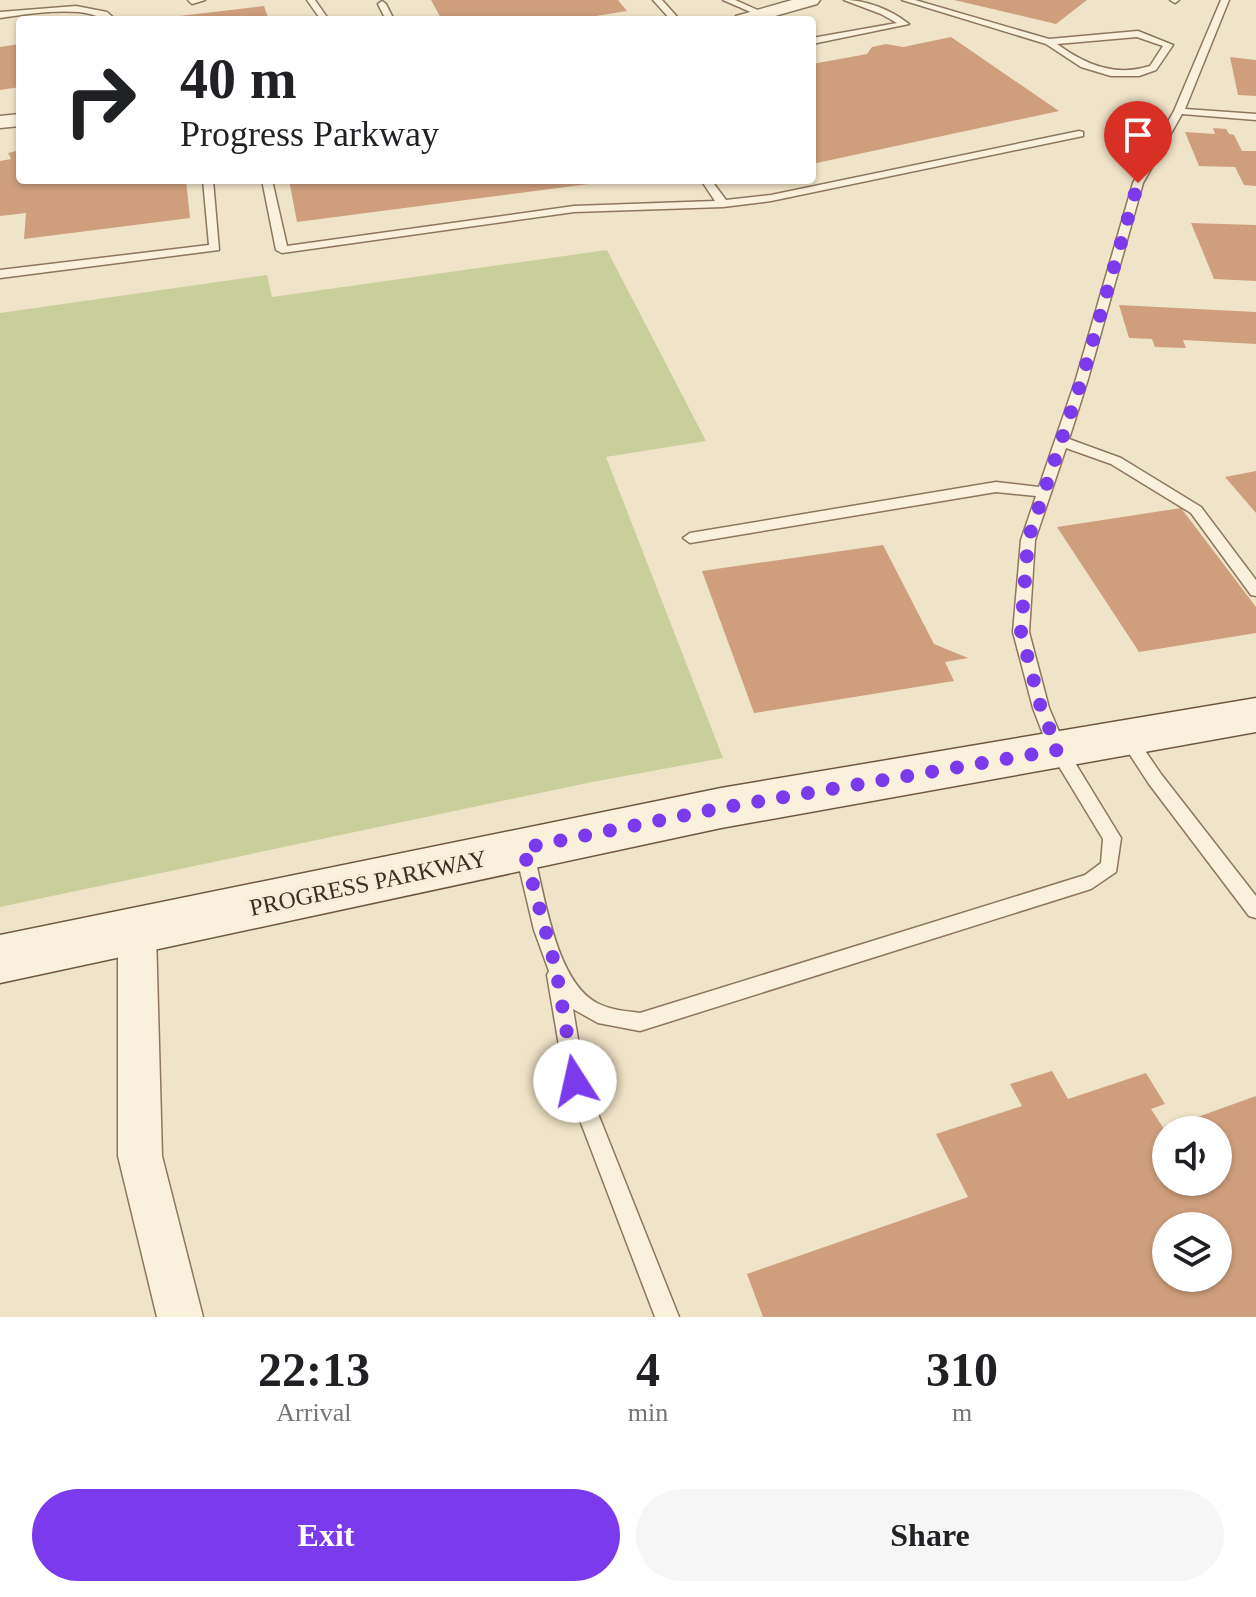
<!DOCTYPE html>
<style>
body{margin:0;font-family:Georgia,serif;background:#f6f6f6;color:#202124;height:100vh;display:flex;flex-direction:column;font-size:30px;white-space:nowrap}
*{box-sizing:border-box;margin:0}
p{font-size:26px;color:#757577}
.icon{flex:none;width:44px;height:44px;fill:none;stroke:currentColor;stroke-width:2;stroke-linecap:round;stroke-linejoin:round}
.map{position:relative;height:1317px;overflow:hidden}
.panel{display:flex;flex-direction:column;background:#fff;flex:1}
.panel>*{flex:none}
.banner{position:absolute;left:16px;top:16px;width:800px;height:168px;border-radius:8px;box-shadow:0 2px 6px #0004;background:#fff;color:#202124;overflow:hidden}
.tools{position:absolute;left:1152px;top:1116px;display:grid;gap:16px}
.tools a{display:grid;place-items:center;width:80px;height:80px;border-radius:50%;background:#fff;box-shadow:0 2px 6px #0004;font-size:40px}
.pin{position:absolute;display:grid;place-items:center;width:68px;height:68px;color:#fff;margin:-82px -34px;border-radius:50% 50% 50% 0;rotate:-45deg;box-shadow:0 0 8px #0007}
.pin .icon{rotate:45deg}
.me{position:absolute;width:88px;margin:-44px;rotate:350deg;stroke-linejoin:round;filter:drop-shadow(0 0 6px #0008)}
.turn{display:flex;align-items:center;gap:28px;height:168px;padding:0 32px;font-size:36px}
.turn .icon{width:104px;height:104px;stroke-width:2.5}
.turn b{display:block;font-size:56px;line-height:68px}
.eta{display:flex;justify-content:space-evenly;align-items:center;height:136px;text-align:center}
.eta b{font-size:48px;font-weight:800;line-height:56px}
.button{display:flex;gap:16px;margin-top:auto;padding:16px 32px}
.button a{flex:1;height:92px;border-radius:48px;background:#7c3aed;color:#fff;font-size:32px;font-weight:800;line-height:92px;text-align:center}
.button a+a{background:#f6f6f6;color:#202124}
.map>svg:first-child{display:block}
</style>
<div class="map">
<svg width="1256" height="1317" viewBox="0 0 1256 1317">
<rect width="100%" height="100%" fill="#f0e4c8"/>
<polygon fill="#c9cf9b" points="607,250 706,441 606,457 723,758 592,782 0,907 0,313 267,275 272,297"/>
<g fill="#cf9f7d" fill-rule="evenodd">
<polygon points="431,0 618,0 627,11 571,20 442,20"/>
<polygon points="954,0 1087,0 1056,24"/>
<polygon points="264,6 269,20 172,20 171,17"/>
<polygon points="951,37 1059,111 812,164 812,64 867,54 872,47 886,44 903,47"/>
<polygon points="20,44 20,87 0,90 0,47"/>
<polygon points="1230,57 1256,60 1256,96 1238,95"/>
<polygon points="1213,128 1226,129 1229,134 1234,135 1242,151 1256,151 1256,186 1244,185 1235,167 1199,166 1185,132 1215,134"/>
<polygon points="20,150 20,180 186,180 190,218 24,239 26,213 0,216 0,161 11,159 8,153"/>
<polygon points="289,180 604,180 604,182 297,222"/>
<polygon points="1191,223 1256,225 1256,281 1214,279"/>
<polygon points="1119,305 1256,312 1256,344 1183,340 1186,348 1155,347 1152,339 1129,338"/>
<polygon points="1256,471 1256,513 1225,477"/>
<polygon points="1181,508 1256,607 1256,633 1139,652 1057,527"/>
<polygon points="883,545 934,644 968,658 945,662 954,681 754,713 702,571"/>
<path d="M 1052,1071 L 1068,1099 L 1146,1073 L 1165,1104 L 1151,1109 L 1164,1129 L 1256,1096 L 1256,1317 L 763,1317 L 747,1274 L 968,1197 L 936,1134 L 1022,1106 L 1010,1084 ZM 1166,1130 L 1218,1130 L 1218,1182 L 1166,1182 ZM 1166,1226 L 1218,1226 L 1218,1278 L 1166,1278 Z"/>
</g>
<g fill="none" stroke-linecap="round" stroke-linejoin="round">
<defs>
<g id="lane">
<polygon points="188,0 205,0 192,4"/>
<polygon points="307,0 315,0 329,20 321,20"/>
<polygon points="653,0 662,0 680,20 671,20"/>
<polygon points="723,0 735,0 769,15 762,17"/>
<path d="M 844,0 C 867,0 891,10 909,24 L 812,44 L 812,38 L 897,23 L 881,14 Z"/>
<path d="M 902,0 L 915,0 L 1049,39 L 1138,31 L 1173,45 L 1156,70 L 1139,76 L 1111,76 L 1081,67 L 1046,44 ZM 1137,37 L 1163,46 L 1150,66 C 1115,77 1086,65 1057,44 Z"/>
<polygon points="1170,0 1179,0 1175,3"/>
<path d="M 1221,0 L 1229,0 L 1185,109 L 1256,114 L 1256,120 L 1182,114 L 1143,183 L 1088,379 L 1069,439 L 1121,458 L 1201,507 L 1256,580 L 1256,596 L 1251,595 L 1191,513 L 1111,464 L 1066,448 L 1035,540 L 1029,632 L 1049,708 L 1066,748 L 1121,838 L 1116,872 L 1091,889 L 640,1031 L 598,1023 L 573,1009 L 585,1081 L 679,1317 L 655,1317 L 565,1081 L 547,975 L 549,971 L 534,930 L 515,850 L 518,845 L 524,842 L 530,845 L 533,850 C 544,892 555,981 597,1003 C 610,1010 626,1011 640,1013 L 1085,875 L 1101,863 L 1103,839 L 1049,750 L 1033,708 L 1013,632 L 1021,540 L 1036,496 L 996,492 L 690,543 L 683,538 L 690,533 L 996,482 L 1039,487 L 1076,379 L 1133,183 L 1174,111 Z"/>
<polygon points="382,1 386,4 394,20 386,20 378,4"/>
<path d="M 76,6 L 107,12 L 116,20 C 103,20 93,13 79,12 C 53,10 26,14 0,18 L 0,12 Z"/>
<polygon points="1079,131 1083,132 1083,136 771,201 723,207 574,212 282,253 276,250 262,180 272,180 287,246 574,206 715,201 701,180 711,180 726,200 771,195"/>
<polygon points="203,180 213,180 219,250 0,278 0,270 209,245"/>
<polygon points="1127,731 1133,733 1161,774 1256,896 1256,918 1249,916 1149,784 1119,738 1121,733"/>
</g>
<g id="street">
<polygon points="792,0 820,0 817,4 761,20 733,20 736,16"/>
<polygon points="20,114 20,126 0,128 0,116"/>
<polygon points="137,916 150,921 156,933 162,1156 203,1317 157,1317 118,1156 118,933 124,921"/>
</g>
<polygon id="secondary" points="1256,698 1256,732 721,828 0,983 0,935 721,788"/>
</defs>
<use href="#lane" stroke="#8d765c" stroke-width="3"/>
<use href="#street" stroke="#8d765c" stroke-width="3"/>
<use href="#secondary" stroke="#6f573f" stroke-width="3"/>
<use href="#lane" fill="#faf1dc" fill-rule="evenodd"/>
<use href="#street" fill="#faf1dc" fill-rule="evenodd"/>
<use href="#secondary" fill="#faf1dc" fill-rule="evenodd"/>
</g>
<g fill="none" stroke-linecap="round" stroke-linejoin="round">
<polyline stroke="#7c3aed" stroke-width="14" stroke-dasharray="0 25.2" points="575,1081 556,969 523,848 721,808 1058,750 1041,708 1021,632 1028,540 1082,379 1138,183"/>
</g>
<g text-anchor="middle" stroke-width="6" stroke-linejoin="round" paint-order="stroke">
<g font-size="24" fill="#3d2e20" stroke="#f7eed8">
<text transform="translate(368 883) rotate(-12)" y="8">PROGRESS PARKWAY</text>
</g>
</g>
</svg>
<div class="tools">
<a><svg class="icon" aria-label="sound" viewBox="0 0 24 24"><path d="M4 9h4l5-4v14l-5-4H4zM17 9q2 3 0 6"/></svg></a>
<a><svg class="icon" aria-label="layers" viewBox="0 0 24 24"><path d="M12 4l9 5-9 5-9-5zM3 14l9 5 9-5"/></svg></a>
</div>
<div class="pin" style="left:1138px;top:183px;background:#d93025"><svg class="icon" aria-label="arrive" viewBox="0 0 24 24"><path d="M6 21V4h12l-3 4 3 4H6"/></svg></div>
<svg class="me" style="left:575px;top:1081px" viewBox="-20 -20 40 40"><circle r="19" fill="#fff"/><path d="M0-13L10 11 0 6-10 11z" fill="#7c3aed"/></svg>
<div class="banner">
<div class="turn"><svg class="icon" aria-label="right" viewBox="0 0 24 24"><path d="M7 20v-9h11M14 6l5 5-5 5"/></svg><div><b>40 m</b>Progress Parkway</div></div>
</div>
</div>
<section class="panel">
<div class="eta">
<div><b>22:13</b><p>Arrival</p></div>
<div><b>4</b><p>min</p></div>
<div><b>310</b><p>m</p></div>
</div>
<div class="button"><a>Exit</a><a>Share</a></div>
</section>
